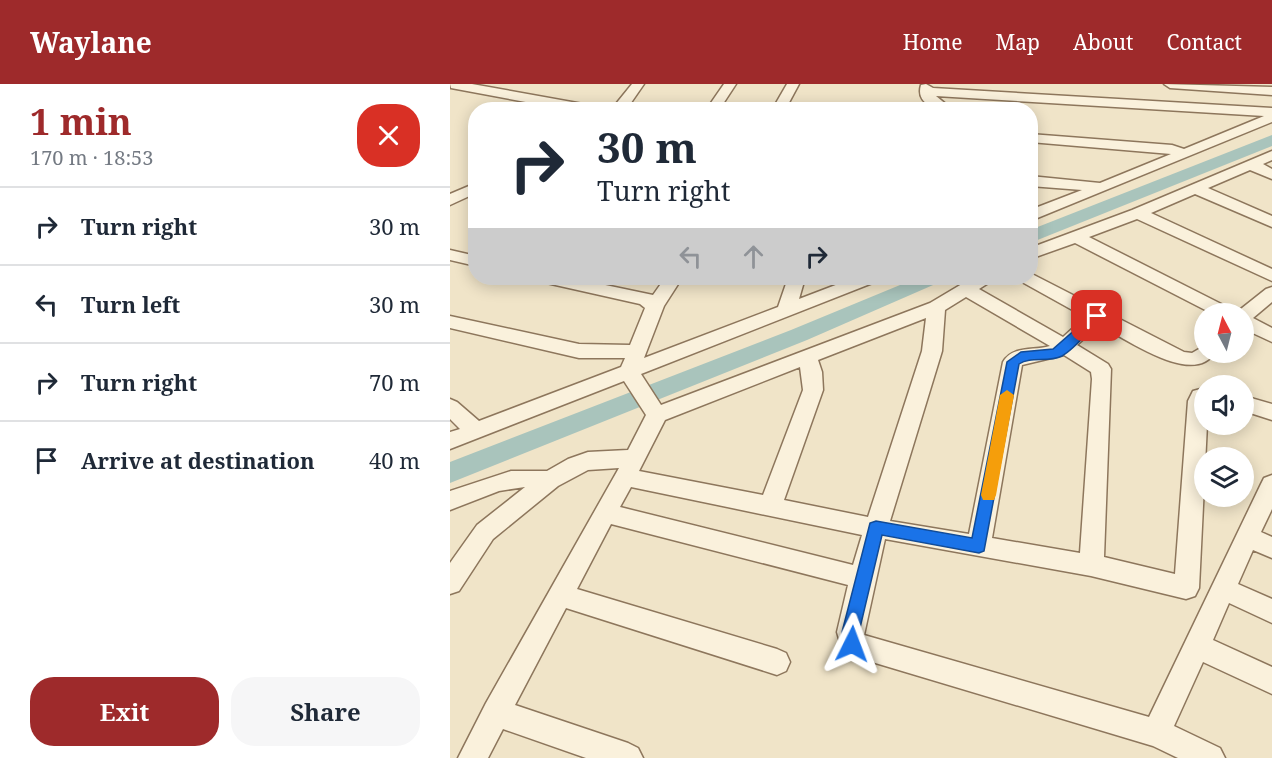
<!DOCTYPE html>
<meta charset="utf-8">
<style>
body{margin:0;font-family:"Noto Serif",serif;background:#f6f6f7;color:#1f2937;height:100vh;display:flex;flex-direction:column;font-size:22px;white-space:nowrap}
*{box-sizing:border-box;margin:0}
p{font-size:20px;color:#747a83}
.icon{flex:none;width:33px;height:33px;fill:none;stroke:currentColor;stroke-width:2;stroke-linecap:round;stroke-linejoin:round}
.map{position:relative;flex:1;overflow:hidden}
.side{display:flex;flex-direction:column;background:#fff;width:450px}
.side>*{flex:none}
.top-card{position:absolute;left:18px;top:18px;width:570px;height:183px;border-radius:24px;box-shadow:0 3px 15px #0003;background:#fff;color:#1f2937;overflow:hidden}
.needle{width:39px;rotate:353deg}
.fabs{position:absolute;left:744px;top:219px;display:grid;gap:12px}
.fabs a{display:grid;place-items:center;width:60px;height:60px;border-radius:50%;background:#fff;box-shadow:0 3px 15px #0003;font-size:30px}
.pin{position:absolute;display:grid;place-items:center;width:51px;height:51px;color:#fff;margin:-26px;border-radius:12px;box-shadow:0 3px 9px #0006}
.me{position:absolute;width:66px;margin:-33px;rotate:3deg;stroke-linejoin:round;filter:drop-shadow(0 0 4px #0008)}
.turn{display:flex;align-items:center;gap:21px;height:126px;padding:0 30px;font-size:27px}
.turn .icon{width:78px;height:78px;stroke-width:2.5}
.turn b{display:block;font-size:42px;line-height:51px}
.lanes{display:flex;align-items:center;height:57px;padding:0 30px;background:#0003;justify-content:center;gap:30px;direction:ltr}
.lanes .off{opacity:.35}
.round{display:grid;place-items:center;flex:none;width:63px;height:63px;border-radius:24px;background:#f6f6f7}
.headline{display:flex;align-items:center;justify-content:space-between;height:102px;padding:0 30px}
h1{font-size:36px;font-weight:700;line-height:45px;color:#9e2a2b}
.action{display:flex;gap:12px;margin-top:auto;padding:12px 30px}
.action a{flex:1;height:69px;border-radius:24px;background:#9e2a2b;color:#fff;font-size:24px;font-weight:700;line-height:69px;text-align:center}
.action a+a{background:#f6f6f7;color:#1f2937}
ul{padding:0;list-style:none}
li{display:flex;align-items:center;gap:18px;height:78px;padding:0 30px;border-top:2px solid #e0e1e3}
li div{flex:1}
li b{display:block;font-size:22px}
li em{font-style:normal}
header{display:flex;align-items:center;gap:36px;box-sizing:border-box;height:84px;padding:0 30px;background:#9e2a2b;color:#fff}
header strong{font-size:28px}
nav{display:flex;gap:33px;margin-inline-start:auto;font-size:21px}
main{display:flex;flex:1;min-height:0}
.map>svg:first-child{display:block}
</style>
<header>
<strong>Waylane</strong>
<nav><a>Home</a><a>Map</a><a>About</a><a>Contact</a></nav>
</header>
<main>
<section class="side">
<div class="headline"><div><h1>1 min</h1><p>170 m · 18:53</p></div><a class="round" style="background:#d93025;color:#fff"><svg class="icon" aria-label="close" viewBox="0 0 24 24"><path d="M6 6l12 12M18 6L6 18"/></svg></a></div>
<ul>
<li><svg class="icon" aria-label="right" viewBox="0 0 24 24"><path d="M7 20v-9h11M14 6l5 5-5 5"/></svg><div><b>Turn right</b></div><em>30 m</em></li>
<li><svg class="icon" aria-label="left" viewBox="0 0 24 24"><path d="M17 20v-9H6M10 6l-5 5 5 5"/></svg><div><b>Turn left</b></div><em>30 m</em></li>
<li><svg class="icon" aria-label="right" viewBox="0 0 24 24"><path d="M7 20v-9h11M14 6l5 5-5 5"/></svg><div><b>Turn right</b></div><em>70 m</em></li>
<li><svg class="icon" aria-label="arrive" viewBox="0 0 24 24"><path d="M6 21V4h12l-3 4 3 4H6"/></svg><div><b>Arrive at destination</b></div><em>40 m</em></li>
</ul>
<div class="action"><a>Exit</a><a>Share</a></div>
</section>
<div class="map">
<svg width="822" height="674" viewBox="0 0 822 674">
<rect width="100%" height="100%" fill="#f0e4c8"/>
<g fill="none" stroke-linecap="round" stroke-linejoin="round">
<g fill="#a9c4bc" fill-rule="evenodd">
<polygon points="822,51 822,62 580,159 580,146"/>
<polygon points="467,194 493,194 490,198 357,256 0,399 0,378 341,246"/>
</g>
<defs>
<g id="street">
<polygon points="0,0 22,0 133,20 140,24 119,26 1,4"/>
<polygon points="182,0 194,0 176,26 161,26"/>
<polygon points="274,0 286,0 269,26 256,26"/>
<polygon points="337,0 349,0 335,26 322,26"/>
<path d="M 476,0 L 483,4 L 822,24 L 822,38 L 580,137 L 580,126 L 632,106 L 580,102 L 580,92 L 650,99 L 721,70 L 580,58 L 580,50 L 722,61 L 734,65 L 814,32 L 486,12 L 503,26 C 488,26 465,21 471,1 Z"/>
<polygon points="714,0 822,3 822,11 720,4"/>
<polygon points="822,67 822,76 813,80 822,85 822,95 800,86 758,104 822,132 822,143 745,110 701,129 822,185 822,197 687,135 639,153 787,228 816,205 822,203 822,218 803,234 822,244 822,258 794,245 794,230 763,230 625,159 580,175 580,164 682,126"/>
<polygon points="26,99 26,109 0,121 0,110"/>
<polygon points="0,166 26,172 26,182 0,176"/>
<path d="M 580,189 L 734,268 L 742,269 L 754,262 L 754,268 L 765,268 C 744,304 675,254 649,241 L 627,261 L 658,280 L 661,285 L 654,473 L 725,490 L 738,317 L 743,307 L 754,304 L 754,340 L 757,340 L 749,504 L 745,512 L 736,515 L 641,492 L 435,455 L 414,551 L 699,633 L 811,400 L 814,394 L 822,391 L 822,425 L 811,448 L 822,453 L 822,474 L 803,466 L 788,500 L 822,515 L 822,539 L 779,519 L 763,556 L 822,583 L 822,610 L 753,578 L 724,642 L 770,664 L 775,674 L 728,674 L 703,662 L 402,572 L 393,569 L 387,548 L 398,501 L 161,440 L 127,505 L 327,565 L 336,569 L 340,578 L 336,587 L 327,591 L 116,524 L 65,621 L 178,659 L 188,664 L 193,674 L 136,674 L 53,645 L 38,674 L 8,674 L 36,619 L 169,384 L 138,386 L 108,402 L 43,455 L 9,507 L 0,510 L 0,479 L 27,441 L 75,403 L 49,407 L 0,426 L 0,407 L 61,387 L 97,387 L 118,375 L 138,368 L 178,366 L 196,331 L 174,297 L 0,365 L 0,348 L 10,345 L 0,335 L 0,315 L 7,318 L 29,337 L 171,283 L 175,274 L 129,274 L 0,244 L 0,232 L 129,260 L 180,261 L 195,224 L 190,220 L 92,198 L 90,194 L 122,194 L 203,211 L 215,194 L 232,194 L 214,222 L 194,274 L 328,223 L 338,194 L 355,194 L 349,215 L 404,194 L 428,194 L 425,198 L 191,290 L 211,321 L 480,219 L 522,194 L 542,194 L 540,198 L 529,205 L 613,253 L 635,233 L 572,198 L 570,194 L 580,194 ZM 516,213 L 600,262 C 584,267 563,261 553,278 L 519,450 L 440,437 L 492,267 L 495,226 ZM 476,234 L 472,267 L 418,433 L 334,416 L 373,306 L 372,288 L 368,276 ZM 614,271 L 641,288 L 642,295 L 630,469 L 542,454 L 572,281 ZM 350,283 L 353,306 L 313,411 L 189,387 L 215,336 ZM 181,403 L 412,451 L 403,481 L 170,423 Z"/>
<polygon points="794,312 822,320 822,336 794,327"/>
</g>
</defs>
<use href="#street" stroke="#8d765c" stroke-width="3"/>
<use href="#street" fill="#faf1dc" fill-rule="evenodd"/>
</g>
<path fill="#1a73e8" stroke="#114b97" stroke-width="1.5" d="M 647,229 L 651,230 L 651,235 C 639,246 626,264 612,272 C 598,279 581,272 569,280 L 534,467 L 529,469 L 432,451 L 409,548 L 411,560 L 408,566 L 402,568 L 396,566 L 392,548 L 420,439 L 426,437 L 522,454 L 557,278 L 571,268 L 603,265 L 643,230 Z"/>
<polygon fill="#f59e0b" points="557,306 564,311 546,411 544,416 533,416 531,411 550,311"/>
</svg>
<div class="fabs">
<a><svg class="needle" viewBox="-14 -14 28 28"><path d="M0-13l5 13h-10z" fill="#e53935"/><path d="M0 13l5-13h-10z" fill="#747a83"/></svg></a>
<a><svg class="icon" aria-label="sound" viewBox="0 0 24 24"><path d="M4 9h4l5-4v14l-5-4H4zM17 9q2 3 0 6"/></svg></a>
<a><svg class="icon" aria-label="layers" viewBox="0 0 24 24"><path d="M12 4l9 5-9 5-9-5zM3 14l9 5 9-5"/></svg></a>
</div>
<div class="pin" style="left:647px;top:232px;background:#d93025"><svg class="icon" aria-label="arrive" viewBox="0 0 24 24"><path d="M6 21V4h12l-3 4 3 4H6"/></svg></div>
<svg class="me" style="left:402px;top:560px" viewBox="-20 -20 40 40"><path d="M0-17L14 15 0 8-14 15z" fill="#1a73e8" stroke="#fff" stroke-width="4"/></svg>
<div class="top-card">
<div class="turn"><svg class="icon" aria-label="right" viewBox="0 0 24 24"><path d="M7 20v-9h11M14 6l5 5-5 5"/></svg><div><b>30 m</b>Turn right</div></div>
<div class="lanes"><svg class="icon off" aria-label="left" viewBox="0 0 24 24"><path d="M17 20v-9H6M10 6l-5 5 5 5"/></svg><svg class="icon off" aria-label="ahead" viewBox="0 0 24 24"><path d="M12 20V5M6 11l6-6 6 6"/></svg><svg class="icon" aria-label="right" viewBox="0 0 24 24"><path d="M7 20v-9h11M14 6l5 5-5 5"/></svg></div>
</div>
</div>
</main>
